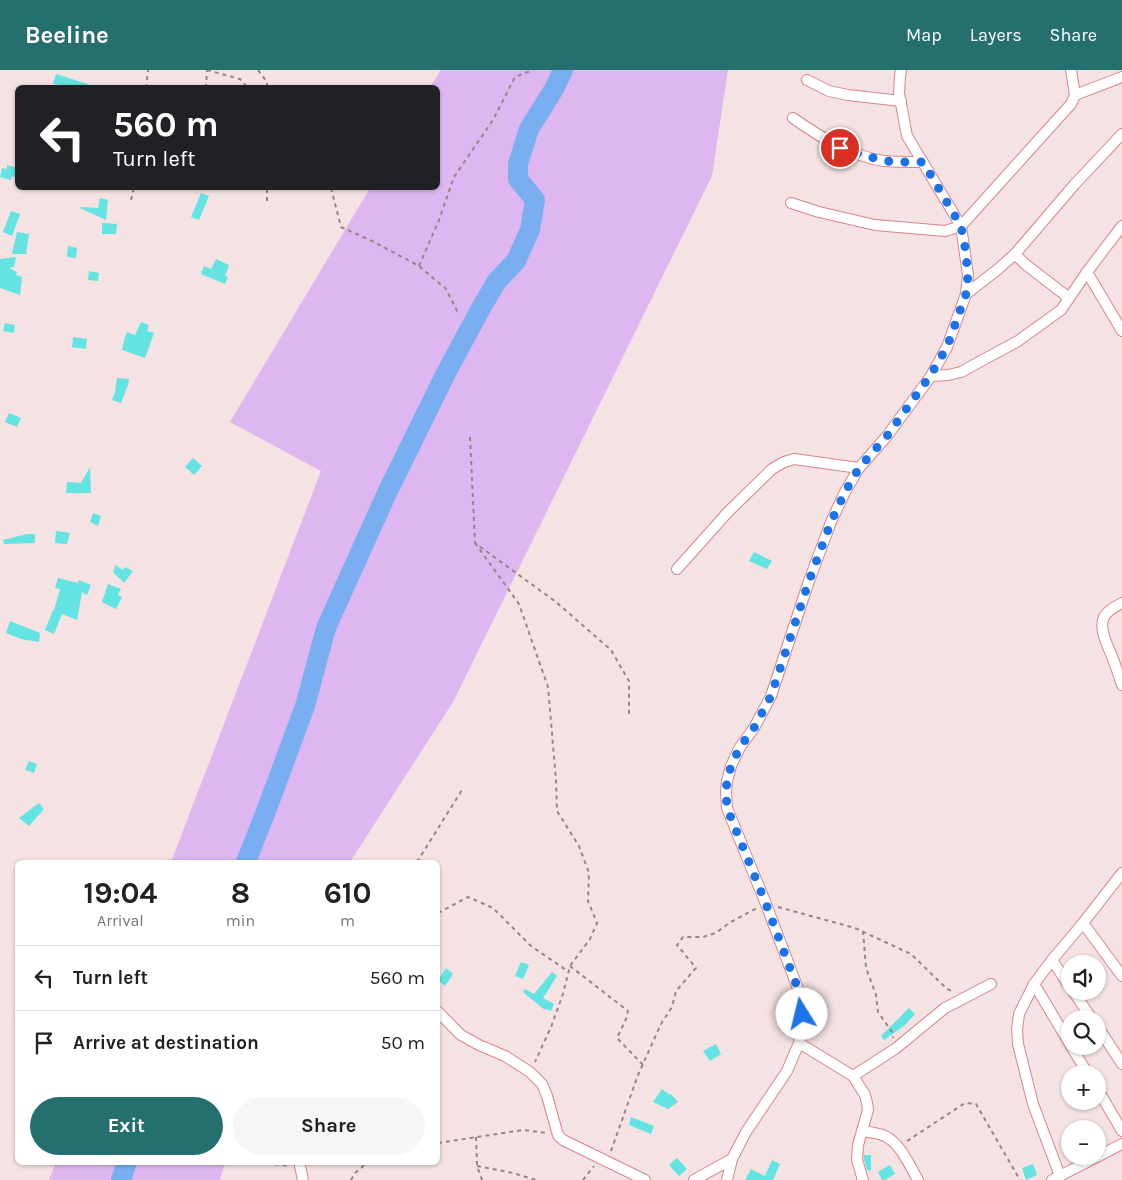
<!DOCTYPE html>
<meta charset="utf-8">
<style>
body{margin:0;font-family:Karla,sans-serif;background:#f6f6f6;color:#202124;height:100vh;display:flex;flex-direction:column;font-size:19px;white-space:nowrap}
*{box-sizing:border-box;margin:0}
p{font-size:16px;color:#757577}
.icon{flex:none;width:28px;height:28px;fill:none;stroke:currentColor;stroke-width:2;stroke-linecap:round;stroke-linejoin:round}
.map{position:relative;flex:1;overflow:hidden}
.drawer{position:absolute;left:15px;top:790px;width:425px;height:305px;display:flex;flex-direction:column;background:#fff;border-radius:8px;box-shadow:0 1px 4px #0004}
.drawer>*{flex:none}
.banner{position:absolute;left:15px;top:15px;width:425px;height:105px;border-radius:8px;box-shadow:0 1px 4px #0004;background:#202124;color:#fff;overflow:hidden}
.tools{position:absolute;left:1061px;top:885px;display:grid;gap:10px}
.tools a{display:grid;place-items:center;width:45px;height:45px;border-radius:50%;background:#fff;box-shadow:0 1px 4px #0004;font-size:25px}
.pin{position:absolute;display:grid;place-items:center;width:42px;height:42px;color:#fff;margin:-21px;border:2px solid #fff;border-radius:50%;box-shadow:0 1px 5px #0007}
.me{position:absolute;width:55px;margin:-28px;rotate:351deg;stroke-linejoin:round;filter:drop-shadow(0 0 4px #0008)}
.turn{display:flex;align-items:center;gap:18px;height:105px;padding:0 15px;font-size:22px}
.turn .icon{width:65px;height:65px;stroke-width:2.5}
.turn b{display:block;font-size:35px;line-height:42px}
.eta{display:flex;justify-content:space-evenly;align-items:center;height:85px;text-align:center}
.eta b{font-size:30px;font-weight:700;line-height:35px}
.button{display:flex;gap:10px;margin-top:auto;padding:10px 15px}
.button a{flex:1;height:58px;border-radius:30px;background:#25706f;color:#fff;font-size:20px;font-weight:700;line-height:58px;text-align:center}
.button a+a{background:#f6f6f6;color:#202124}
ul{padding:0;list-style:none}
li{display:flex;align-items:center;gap:15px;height:65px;padding:0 15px;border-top:1px solid #e0e0e0}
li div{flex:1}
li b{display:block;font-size:19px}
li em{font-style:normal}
header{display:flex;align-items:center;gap:30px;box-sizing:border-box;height:70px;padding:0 25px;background:#25706f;color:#fff}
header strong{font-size:24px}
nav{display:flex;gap:28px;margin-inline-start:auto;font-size:18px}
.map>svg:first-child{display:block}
</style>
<header>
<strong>Beeline</strong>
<nav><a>Map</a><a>Layers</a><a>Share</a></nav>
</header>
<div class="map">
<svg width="1122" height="1110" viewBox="0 0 1122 1110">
<rect width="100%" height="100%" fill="#f5e2e2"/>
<g fill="#deb7f1">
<polygon points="441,0 728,0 712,106 453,632 350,792 171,792 321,401 230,352 370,118 438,118 438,18 430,17"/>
<polygon points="56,1093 56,1092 225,1093 220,1110 49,1110"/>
</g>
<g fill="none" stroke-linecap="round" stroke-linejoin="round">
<g stroke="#79aef1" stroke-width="20">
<polyline points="246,792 268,736 305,636 326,558 387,423 446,303 481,238 497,211 516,191 530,160 535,130 518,109 518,94 529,59 554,19 563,0"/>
<polyline points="121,1110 127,1092"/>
</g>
</g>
<g fill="#63e3e2">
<polygon points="56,4 88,14 87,18 53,14"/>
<polygon points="7,95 18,98 18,108 12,106 11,110 0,107 2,98 7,99"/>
<polygon points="201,123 209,126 199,150 191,147"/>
<polygon points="100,128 108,130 106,150 80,138 81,137 98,138"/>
<polygon points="11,141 20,144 12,166 3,162"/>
<polygon points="102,153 117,154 116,164 102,164"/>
<polygon points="17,162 29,164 26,184 12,184"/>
<polygon points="68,176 77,178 76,188 67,187"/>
<polygon points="16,187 14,197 9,198 17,202 16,205 22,207 20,225 0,218 0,189"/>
<polygon points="216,189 229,195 225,206 228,207 225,214 201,204 204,196 211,199"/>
<polygon points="89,201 99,203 98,211 88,210"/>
<polygon points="141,252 149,255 147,261 154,263 145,288 122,280 123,274 127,262 135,265"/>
<polygon points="5,253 15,255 14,263 3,261"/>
<polygon points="73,267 87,269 86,279 72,277"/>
<polygon points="117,308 129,309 128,315 121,333 112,330 115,322"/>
<polygon points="9,343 21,348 17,357 5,352"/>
<polygon points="193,388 202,396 194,405 185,397"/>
<polygon points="90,397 91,423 66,423 67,412 81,413"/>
<polygon points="93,443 101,446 98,456 90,452"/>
<polygon points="56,461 70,463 67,474 55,473"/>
<polygon points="27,464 35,464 35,473 4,474 3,470"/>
<polygon points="754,482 772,491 767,499 749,491"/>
<polygon points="115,495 123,500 125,497 133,501 124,513 113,502"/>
<polygon points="58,508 78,513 79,510 91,515 87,525 82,522 77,550 54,541 60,519 55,518"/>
<polygon points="108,514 121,519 118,525 122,527 116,539 102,532"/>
<polygon points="53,540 62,544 54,564 45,560"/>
<polygon points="10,551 40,563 39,572 21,569 6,563"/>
<polygon points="29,691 37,694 34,703 25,700"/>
<polygon points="39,733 44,739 29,756 19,748"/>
<polygon points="521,892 529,895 523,909 515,906"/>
<polygon points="446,898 453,904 445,916 438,910"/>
<polygon points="552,902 557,906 543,928 554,934 551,941 545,939 545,940 523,922 525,919 534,924"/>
<polygon points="909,938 915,944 904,956 884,970 881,966"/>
<polygon points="716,974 721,984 710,991 703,981"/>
<polygon points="662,1019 670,1025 671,1024 678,1032 668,1039 653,1032"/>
<polygon points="631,1047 654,1056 651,1064 629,1055"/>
<polygon points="864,1085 871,1085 871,1101 867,1100 864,1089"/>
<polygon points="677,1088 687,1099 679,1106 669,1095"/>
<polygon points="772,1090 780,1094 773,1110 774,1110 745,1110 751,1099 765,1106"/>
<polygon points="1033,1094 1037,1105 1026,1110 1022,1098"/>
<polygon points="890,1095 895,1104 885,1110 882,1110 878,1102"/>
</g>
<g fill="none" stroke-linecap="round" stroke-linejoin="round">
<defs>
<g id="street">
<polyline points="807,10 829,21 848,25 901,31"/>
<polyline points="1075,25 1122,7"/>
<path d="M 793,48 C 820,67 850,86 884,91 C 897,92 910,92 923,92"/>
<polyline points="791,133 819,142 875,155 945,161 961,156 1071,34 1075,25 1071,0"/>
<polyline points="1015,184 1025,194 1069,228"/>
<polyline points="1087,202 1122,261"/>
<polyline points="966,224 997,200 1015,184 1075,114 1122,64"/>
<polyline points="931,306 948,305 961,302 981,291 1018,271 1061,240 1087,202 1122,156"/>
<polyline points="677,499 728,442 772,399 784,392 794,389 859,398"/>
<path d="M 1122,533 C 1116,536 1107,541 1104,547 C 1098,559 1109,578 1113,589 C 1116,597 1119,606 1122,615"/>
<polyline points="1083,853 1122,906"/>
<polyline points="1052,890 1070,917"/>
<polyline points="1034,914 1070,974"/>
<polyline points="1073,921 1092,949"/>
<polyline points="438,942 461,965 479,975 505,986 530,1002 542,1014 547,1026 558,1065 563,1070 645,1110"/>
<polyline points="1098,957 1122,994"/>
<polyline points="799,973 853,1006 865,1025 867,1033 868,1040 858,1075 857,1090 863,1110"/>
<polyline points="1071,976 1088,1004"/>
<polyline points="853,1006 895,979 945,938 991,914"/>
<polyline points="1098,1020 1122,1061"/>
<path d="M 862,1061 C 870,1062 878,1063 885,1066 C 901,1074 909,1095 918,1110"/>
<polyline points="300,1092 300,1096 303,1110"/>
<polyline points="1060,1106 1033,1034 1018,974 1017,959 1019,944 1034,914 1052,890 1083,853 1122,803"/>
<polyline points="694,1110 732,1089"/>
<polyline points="727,1110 732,1089 746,1062 787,1001 799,973 803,957 800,924 766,834 727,738 726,722 727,711 731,696 740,677 754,658 771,626 809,511 831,452 845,422 859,398 887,366 931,306 947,277 966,224 968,205 961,156 907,66 899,23 900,6 901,0"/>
<polyline points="1052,1110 1122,1074"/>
</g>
</defs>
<use href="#street" stroke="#d9848b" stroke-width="12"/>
<g stroke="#9d8284" stroke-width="2" stroke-dasharray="4 4" stroke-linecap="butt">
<polyline points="207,0 240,9 248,18"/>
<polyline points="258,0 267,12 267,18"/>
<polyline points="146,18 148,0"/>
<polyline points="206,18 207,0"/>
<polyline points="331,118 341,157 372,171 419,196 446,219 458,243"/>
<polyline points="131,130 134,118"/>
<polyline points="267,131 267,118"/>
<polyline points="419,196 439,150 454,107 493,50 515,7 533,0"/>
<polyline points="470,367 475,473 556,532 611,580 629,611 629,647"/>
<polyline points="475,473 519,534 548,617 556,710 557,741 579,776 589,803 588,831 597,853 590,869 570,896 563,924 551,957 535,992"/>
<polyline points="417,792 462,720"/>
<polyline points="778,837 855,858 911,884 947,919 952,921"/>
<polyline points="438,843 468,827 493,838 531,876 569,902"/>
<polyline points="863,861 866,898 876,925 878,942 892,962 893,968"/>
<polyline points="570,896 628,941 626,949 617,968 643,995"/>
<polyline points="476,1067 477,1096 482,1110"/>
<polyline points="907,1071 965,1033 976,1034 1020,1110"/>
<polyline points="438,1073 523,1060 548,1063"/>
<polyline points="611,1081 638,1005 661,954 672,937 676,921 696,898 677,875 683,867 703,867 716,863 729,853 757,838"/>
<polyline points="267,1092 271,1094 290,1096"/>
<polyline points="477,1096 513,1103 536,1110"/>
<polyline points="351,1110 355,1103 368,1092"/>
<polyline points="583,1110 594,1096"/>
</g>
<use href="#street" stroke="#fff" stroke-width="10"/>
</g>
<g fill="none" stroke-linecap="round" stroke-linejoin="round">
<polyline stroke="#1a73e8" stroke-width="9" stroke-dasharray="0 16.2" points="802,944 800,924 793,906 766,834 727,738 726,722 727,711 731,696 740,677 754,658 771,626 809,511 831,452 845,422 859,398 887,366 930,306 947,277 966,224 968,205 965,177 961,156 923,92 894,92 881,90 840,78"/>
</g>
</svg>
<div class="tools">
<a><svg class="icon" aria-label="sound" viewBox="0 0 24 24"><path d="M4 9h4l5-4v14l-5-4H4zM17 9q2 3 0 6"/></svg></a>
<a><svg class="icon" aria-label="search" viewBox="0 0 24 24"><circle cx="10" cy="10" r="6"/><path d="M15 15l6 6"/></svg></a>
<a>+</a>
<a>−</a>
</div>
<div class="pin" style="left:840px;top:78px;background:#d93025"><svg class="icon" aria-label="arrive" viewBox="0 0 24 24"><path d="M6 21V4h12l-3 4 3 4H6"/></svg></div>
<svg class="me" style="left:802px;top:944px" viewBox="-20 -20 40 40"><circle r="19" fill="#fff"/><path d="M0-13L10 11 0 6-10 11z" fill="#1a73e8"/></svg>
<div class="banner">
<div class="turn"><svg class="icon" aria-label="left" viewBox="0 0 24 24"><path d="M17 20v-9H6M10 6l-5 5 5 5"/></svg><div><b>560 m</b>Turn left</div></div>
</div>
<section class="drawer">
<div class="eta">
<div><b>19:04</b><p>Arrival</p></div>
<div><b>8</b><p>min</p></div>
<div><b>610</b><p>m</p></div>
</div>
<ul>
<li><svg class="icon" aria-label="left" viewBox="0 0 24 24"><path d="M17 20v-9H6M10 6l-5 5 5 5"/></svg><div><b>Turn left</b></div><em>560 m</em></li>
<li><svg class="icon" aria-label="arrive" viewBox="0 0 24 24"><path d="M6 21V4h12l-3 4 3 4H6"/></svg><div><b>Arrive at destination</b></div><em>50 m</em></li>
</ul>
<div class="button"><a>Exit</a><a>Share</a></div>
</section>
</div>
